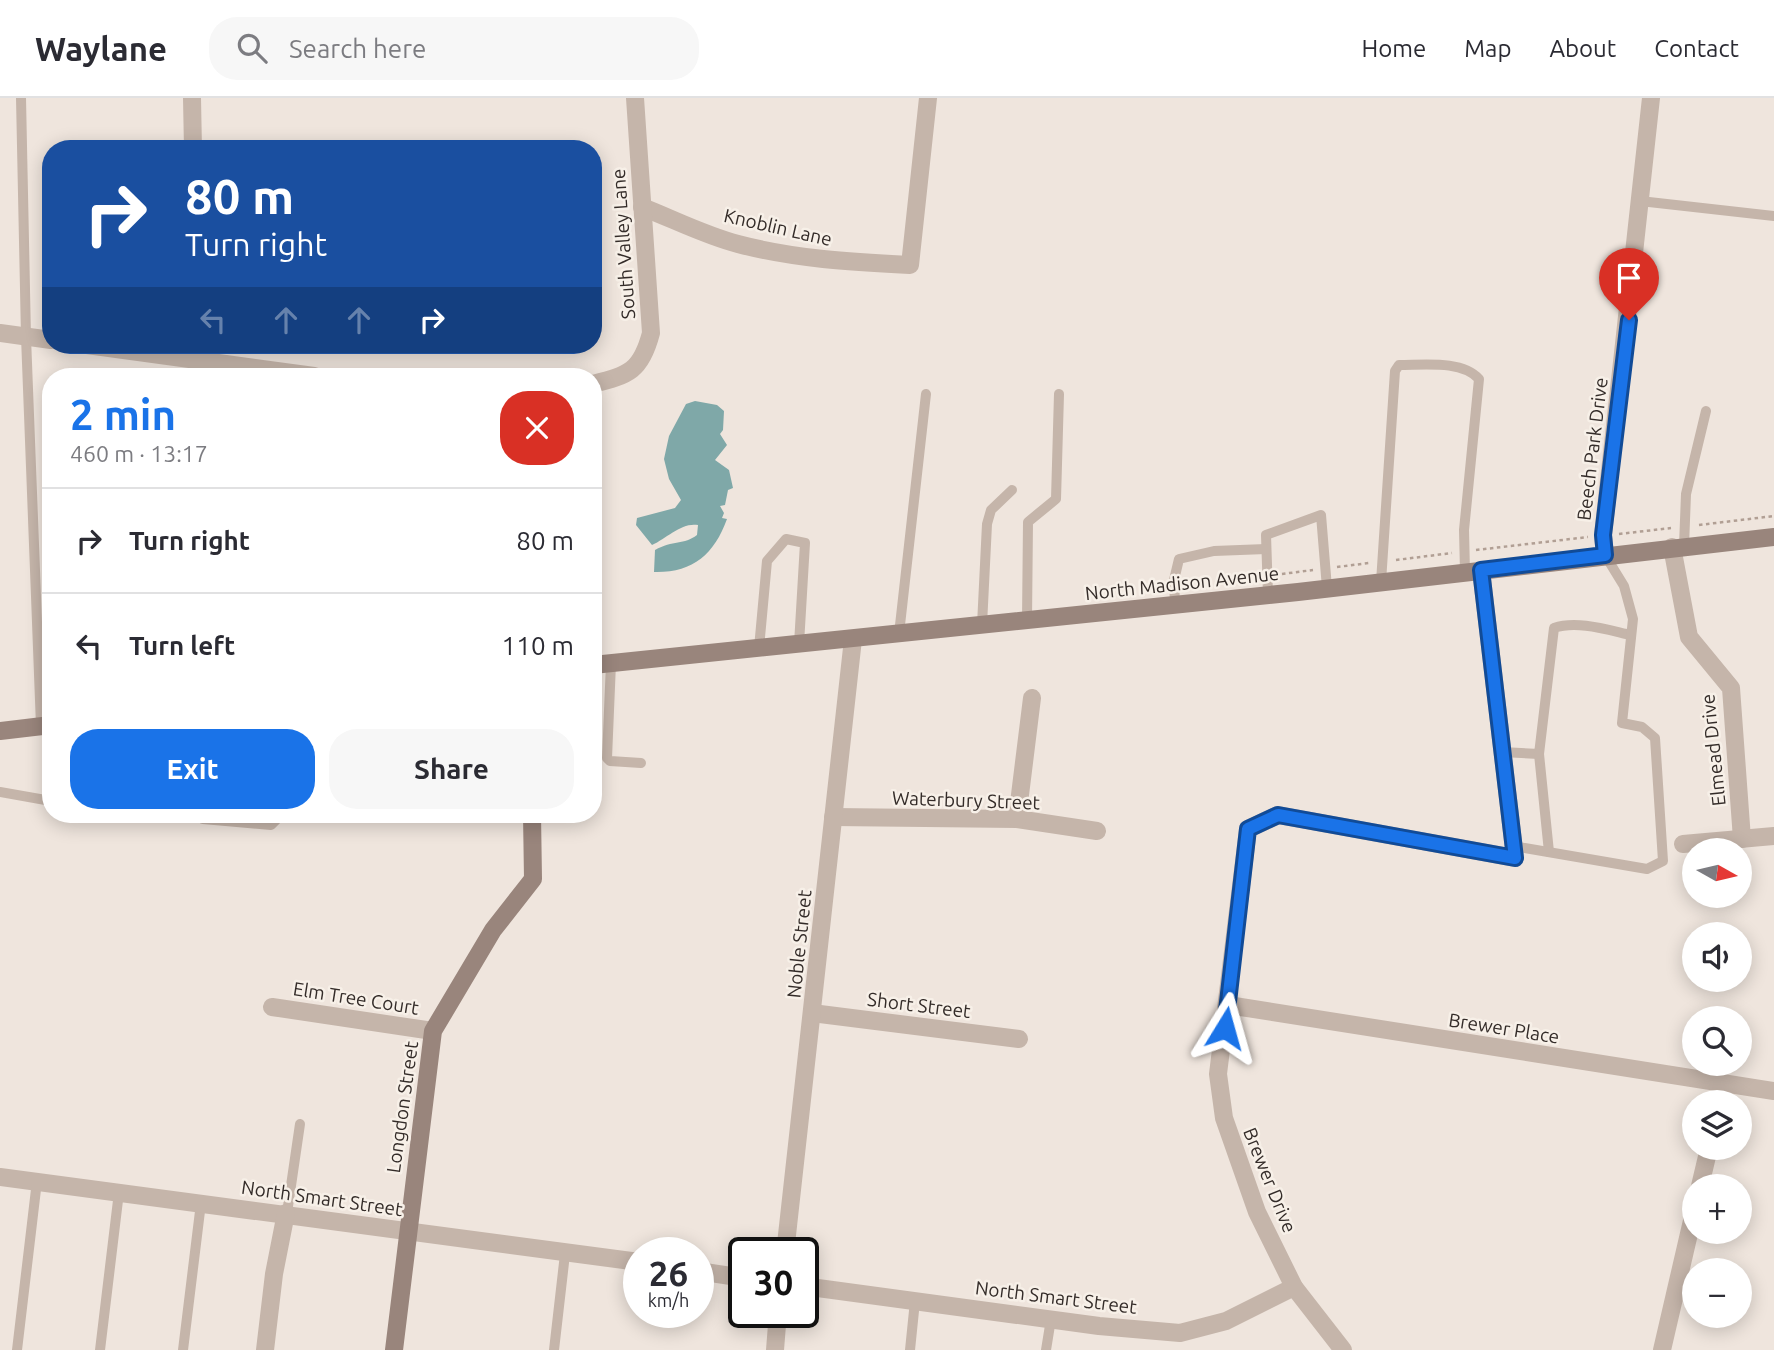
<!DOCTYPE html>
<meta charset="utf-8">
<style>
body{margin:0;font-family:Ubuntu,sans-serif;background:#f7f7f7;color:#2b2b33;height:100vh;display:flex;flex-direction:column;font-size:26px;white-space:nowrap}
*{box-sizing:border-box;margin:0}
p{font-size:23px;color:#7c7c81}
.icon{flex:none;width:38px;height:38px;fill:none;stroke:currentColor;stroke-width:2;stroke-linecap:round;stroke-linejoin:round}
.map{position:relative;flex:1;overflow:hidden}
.drawer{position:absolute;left:42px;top:270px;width:560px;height:455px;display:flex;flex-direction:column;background:#fff;border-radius:28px;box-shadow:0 4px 18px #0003}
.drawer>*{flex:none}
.guide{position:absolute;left:42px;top:42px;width:560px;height:214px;border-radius:28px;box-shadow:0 4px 18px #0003;background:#1a4fa0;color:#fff;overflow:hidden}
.needle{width:46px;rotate:98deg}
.tools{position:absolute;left:1682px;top:740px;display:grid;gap:14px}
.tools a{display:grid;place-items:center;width:70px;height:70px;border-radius:50%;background:#fff;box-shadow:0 4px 18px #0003;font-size:35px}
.speed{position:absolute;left:623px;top:1139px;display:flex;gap:14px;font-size:35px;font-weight:700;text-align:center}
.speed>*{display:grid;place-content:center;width:91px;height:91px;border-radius:50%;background:#fff;box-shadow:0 4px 18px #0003;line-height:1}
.speed small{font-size:18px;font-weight:400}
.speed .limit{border:4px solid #111;border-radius:10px;background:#fff;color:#111}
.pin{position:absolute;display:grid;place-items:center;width:60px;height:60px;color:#fff;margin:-72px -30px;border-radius:50% 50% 50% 0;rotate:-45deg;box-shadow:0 0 7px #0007}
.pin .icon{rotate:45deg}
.me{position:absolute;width:77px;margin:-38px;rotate:8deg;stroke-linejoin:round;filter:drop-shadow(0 0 5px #0008)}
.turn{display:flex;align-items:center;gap:24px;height:147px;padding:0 28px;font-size:32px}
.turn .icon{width:91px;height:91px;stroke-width:2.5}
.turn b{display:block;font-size:49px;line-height:60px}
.lanes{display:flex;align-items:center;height:66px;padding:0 28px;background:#0003;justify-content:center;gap:35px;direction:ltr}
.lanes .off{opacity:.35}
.round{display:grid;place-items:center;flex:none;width:74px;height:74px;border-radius:28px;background:#f7f7f7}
.head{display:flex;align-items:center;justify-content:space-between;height:119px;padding:0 28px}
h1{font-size:42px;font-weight:700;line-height:52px;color:#1a73e8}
.cta{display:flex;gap:14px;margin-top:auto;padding:14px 28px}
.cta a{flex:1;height:80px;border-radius:28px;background:#1a73e8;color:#fff;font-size:28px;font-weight:700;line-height:80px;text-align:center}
.cta a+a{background:#f7f7f7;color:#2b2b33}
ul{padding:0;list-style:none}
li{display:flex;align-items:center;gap:21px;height:105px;padding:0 28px;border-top:2px solid #e1e1e2}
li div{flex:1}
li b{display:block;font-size:26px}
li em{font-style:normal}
header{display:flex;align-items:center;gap:42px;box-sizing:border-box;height:98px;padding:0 35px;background:#fff;border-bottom:2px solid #e1e1e2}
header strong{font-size:33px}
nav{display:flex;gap:38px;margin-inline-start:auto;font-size:24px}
.search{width:490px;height:63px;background:#f7f7f7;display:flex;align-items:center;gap:18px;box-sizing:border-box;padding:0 24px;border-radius:28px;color:#7c7c81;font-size:26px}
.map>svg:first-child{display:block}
</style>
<header>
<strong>Waylane</strong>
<div class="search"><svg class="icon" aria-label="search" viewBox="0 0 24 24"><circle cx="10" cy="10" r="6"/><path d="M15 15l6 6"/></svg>Search here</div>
<nav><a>Home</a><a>Map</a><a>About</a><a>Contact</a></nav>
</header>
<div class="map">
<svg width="1774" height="1252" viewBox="0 0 1774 1252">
<rect width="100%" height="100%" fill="#efe5dd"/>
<path fill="#7fa8a8" d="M 695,303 L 717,307 L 724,313 L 723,332 L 720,336 L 727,347 L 715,362 L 729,372 L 733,390 L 728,392 L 725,407 L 720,408 L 724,415 L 722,420 L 727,421 C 714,457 692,475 654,474 L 655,452 C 673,442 684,447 697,437 L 698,427 C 682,424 667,440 652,447 L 636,427 L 637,420 L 675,410 L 681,402 L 669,381 L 664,361 L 669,338 L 686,306 Z"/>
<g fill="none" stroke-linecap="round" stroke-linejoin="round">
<g stroke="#b19f94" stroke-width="2.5" stroke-dasharray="3.5 3.5" stroke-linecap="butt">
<polyline points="1699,427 1774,418"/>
<polyline points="1619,436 1671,430"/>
<polyline points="1476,452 1588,439"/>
<polyline points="1396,462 1452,455"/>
<polyline points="1337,469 1369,465"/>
<polyline points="1282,476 1313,472"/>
</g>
<g stroke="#c5b5aa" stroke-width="10">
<polyline points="21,0 26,239 41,628"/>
<polyline points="1640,103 1774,118"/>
<polyline points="1684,448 1686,396 1706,313"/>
<path d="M 1381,484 L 1395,273 L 1399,267 C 1424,267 1462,262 1479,281 L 1464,432 L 1465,474"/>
<polyline points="1268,497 1266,437 1321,417 1327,490"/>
<polyline points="1175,507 1174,482 1179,461 1214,453 1266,451"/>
<polyline points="1027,522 1028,424 1056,401 1059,296"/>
<polyline points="982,527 987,426 991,412 1012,392"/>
<polyline points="899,536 926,296"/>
<polyline points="759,550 767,463 786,441 805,445 799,546"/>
<polyline points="611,565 607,660 610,663 641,665"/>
<path d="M 1502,654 L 1539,656 L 1554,530 C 1577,522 1608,532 1631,537"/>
<polyline points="1539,656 1549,754"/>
<polyline points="0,694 51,703"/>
<polyline points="203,716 203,721 271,727 277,721 277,716"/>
<polyline points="443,716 443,720"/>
<polyline points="1513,748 1647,771 1663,763 1655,640 1642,629 1622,625 1633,521 1624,488 1605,457"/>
<polyline points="287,1115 300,1026"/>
<polyline points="17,1252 37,1083"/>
<polyline points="100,1252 119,1094"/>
<polyline points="183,1252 201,1105"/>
<polyline points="554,1252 565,1156"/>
<polyline points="910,1252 915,1203"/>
<polyline points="1046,1252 1051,1221"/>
</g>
<g stroke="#c5b5aa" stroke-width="18">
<polyline points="192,0 193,51"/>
<path d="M 642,109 C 673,121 706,138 738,146 C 795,161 851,164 910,167 L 928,0"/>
<polyline points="0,235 51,242"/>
<polyline points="87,247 314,278"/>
<polyline points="199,247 199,278"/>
<path d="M 593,286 C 629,277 641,273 651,235 L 635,0"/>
<polyline points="1672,449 1689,539 1731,590 1742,741"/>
<polyline points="1605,457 1603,437 1651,0"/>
<polyline points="833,719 1017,721 1097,733"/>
<polyline points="1017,721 1032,600"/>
<polyline points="1683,746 1774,738"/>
<polyline points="1228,907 1774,993"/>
<polyline points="272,909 433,933"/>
<polyline points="812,915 1019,941"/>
<polyline points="0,1079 639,1164"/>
<polyline points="1700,1088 1709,1050"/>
<polyline points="785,1155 853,541"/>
<polyline points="698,1173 744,1180"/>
<polyline points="803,1188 1099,1228 1180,1235 1226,1223 1294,1189"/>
<polyline points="265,1252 274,1176 286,1115"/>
<polyline points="775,1252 778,1214"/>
<polyline points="1343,1252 1294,1189 1257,1114 1224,1020 1218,976 1248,731 1278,717 1515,760 1481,472"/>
<polyline points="1662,1252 1694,1114"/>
</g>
<g stroke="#99857c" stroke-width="18">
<polyline points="593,567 1298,494 1774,439"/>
<polyline points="0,633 51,627"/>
<polyline points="394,1252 433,933 493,832 533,781 532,716"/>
</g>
</g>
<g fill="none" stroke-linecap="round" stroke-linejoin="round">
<defs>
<polyline id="route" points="1225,930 1248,731 1278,717 1515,760 1481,472 1605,457 1603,437 1629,222"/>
</defs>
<use href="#route" stroke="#114b97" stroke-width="18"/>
<use href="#route" stroke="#1a73e8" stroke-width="12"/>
</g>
<g text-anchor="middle" stroke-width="5" stroke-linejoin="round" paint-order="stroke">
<g font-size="19" fill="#342c29" stroke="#f7f0e8">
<text transform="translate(778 129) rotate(13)" y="7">Knoblin Lane</text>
<text transform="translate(623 146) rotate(-94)" y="7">South Valley Lane</text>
<text transform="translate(1592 351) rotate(-83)" y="7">Beech Park Drive</text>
<text transform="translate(1182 485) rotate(-6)" y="7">North Madison Avenue</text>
<text transform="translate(1713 652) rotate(-96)" y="7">Elmead Drive</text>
<text transform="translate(966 702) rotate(2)" y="7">Waterbury Street</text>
<text transform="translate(799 846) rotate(-84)" y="7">Noble Street</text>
<text transform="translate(356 900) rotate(9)" y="7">Elm Tree Court</text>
<text transform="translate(919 907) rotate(7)" y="7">Short Street</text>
<text transform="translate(1504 930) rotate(9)" y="7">Brewer Place</text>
<text transform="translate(402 1009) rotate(-82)" y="7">Longdon Street</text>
<text transform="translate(1270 1082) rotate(68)" y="7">Brewer Drive</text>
<text transform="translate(322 1100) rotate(8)" y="7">North Smart Street</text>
<text transform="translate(1056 1199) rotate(7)" y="7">North Smart Street</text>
</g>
</g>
</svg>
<div class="tools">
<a><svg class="needle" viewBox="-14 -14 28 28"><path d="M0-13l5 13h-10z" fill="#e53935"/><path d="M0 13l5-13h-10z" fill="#7c7c81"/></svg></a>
<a><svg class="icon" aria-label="sound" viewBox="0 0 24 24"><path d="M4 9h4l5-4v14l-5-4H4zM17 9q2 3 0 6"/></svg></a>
<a><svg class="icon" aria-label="search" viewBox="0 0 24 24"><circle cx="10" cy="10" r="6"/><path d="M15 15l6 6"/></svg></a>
<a><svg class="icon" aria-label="layers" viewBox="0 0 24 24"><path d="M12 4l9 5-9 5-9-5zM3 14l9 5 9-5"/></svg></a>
<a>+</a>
<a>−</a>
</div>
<div class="speed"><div>26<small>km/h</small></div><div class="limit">30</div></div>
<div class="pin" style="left:1629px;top:222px;background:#d93025"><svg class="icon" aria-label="arrive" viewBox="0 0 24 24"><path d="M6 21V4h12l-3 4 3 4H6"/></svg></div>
<svg class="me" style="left:1225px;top:930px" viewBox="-20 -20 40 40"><path d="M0-17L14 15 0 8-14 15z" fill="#1a73e8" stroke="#fff" stroke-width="4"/></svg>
<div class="guide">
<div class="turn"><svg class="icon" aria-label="right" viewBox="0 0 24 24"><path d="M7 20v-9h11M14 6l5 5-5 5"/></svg><div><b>80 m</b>Turn right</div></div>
<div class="lanes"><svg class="icon off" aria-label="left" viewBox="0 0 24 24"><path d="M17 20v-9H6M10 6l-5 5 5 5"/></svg><svg class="icon off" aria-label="ahead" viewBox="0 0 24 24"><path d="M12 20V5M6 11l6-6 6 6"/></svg><svg class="icon off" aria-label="ahead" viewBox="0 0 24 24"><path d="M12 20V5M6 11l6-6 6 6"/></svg><svg class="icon" aria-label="right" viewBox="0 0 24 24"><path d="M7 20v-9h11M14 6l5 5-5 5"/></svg></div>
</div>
<section class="drawer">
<div class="head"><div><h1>2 min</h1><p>460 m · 13:17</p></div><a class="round" style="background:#d93025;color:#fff"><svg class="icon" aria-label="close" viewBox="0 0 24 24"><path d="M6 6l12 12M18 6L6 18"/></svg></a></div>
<ul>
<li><svg class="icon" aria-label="right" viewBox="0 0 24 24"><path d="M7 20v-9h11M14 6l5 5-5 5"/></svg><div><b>Turn right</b></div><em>80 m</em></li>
<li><svg class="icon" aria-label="left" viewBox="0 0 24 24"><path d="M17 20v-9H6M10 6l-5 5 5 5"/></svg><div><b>Turn left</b></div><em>110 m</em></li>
</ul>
<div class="cta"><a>Exit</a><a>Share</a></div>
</section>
</div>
